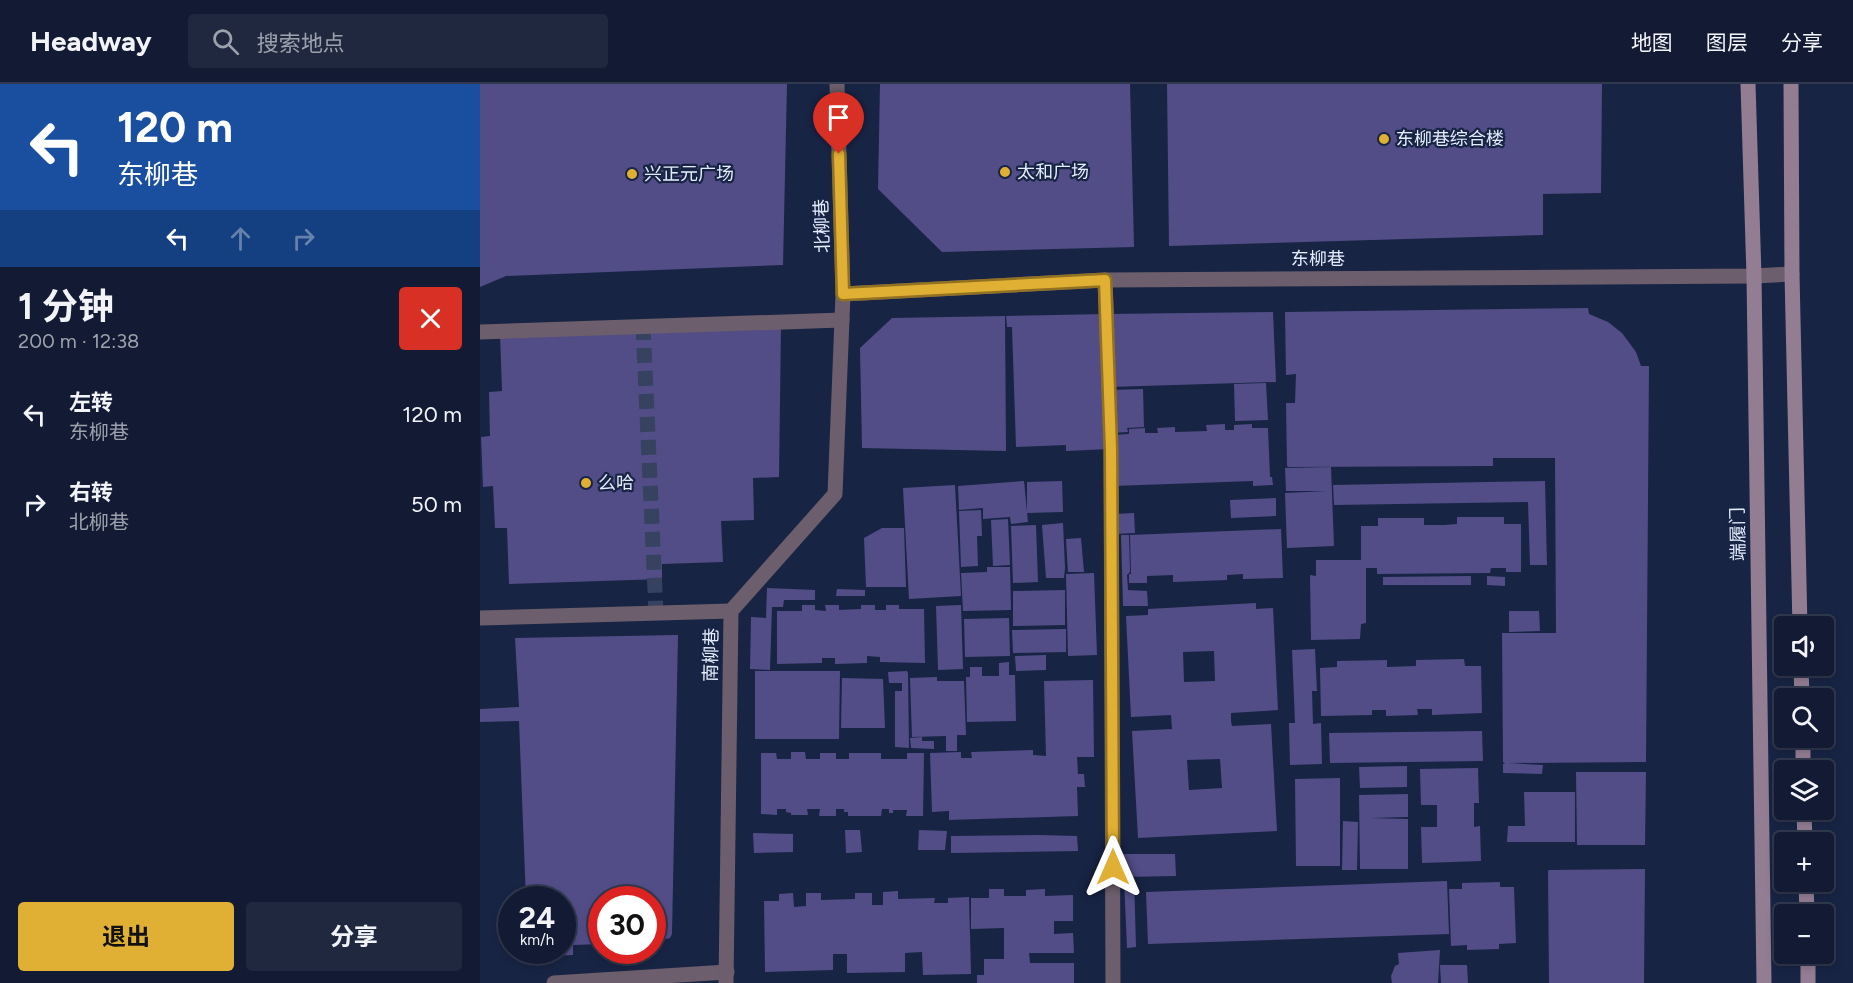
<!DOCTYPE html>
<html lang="zh">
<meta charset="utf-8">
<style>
body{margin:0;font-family:Figtree,"Noto Sans SC",sans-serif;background:#1f283f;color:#f1f3f6;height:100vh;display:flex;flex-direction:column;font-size:22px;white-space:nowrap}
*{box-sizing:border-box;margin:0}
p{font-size:20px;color:#9ca1ac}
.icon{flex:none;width:33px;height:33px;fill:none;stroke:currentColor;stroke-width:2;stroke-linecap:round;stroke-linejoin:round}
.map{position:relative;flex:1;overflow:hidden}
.details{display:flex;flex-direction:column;background:#121b33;width:480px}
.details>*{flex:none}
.hud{background:#1a4fa0;color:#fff;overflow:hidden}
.tools{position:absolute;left:1294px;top:532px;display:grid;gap:12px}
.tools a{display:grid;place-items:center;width:60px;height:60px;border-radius:6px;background:#121b33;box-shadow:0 3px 9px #0003,0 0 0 2px #31394e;font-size:30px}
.speed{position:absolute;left:18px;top:802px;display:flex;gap:12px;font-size:30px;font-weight:700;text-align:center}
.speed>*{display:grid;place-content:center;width:78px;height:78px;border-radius:50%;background:#121b33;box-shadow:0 3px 9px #0003,0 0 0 2px #31394e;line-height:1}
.speed small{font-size:15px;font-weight:400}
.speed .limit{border:9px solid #d22;background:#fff;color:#111}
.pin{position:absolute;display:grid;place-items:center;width:51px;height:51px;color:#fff;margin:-62px -26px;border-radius:50% 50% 50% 0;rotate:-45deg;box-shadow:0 0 6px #0007}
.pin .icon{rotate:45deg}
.me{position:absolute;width:66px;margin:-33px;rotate:0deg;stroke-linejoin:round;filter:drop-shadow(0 0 4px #0008)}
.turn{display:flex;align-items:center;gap:21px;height:126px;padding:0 18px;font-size:27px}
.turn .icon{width:78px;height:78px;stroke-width:2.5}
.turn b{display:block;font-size:42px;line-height:51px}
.lanes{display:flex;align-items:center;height:57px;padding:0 18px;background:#0003;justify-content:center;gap:30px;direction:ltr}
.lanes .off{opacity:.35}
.round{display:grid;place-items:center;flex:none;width:63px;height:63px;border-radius:6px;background:#1f283f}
.overview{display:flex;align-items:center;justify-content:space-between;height:102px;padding:0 18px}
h1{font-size:36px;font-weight:700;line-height:45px}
.cta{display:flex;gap:12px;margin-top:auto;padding:12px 18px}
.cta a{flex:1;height:69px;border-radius:6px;background:#e0b034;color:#111;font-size:24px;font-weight:700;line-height:69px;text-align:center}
.cta a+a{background:#1f283f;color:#f1f3f6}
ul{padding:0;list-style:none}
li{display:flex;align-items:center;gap:18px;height:90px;padding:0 18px}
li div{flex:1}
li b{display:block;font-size:22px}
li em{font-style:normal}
header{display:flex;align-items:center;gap:36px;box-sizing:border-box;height:84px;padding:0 30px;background:#121b33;border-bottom:2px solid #31394e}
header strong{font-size:28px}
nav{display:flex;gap:33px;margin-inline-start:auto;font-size:21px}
.search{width:420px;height:54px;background:#1f283f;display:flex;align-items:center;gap:15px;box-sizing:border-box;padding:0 21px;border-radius:6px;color:#9ca1ac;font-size:22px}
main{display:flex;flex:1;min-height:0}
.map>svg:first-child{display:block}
</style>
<header>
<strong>Headway</strong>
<div class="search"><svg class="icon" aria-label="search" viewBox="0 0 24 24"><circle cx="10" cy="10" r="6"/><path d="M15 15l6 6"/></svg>搜索地点</div>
<nav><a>地图</a><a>图层</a><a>分享</a></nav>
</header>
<main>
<section class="details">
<div class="hud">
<div class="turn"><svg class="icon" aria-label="left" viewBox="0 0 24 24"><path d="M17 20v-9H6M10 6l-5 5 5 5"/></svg><div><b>120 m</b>东柳巷</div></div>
<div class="lanes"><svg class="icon" aria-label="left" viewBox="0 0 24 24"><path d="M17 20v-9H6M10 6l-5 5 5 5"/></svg><svg class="icon off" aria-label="ahead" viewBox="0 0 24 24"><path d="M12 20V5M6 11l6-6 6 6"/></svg><svg class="icon off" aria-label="right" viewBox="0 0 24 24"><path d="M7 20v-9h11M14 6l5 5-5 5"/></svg></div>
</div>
<div class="overview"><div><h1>1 分钟</h1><p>200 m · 12:38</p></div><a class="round" style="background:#d93025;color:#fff"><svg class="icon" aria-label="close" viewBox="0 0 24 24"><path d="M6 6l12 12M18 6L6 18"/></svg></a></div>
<ul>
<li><svg class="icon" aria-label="left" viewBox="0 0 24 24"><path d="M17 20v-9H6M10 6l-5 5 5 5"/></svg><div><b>左转</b><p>东柳巷</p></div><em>120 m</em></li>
<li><svg class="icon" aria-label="right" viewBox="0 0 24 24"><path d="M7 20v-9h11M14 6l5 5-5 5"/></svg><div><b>右转</b><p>北柳巷</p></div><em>50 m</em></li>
</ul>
<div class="cta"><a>退出</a><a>分享</a></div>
</section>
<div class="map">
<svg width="1373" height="899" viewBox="0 0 1373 899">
<rect width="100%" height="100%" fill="#182444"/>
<g fill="#524d87" fill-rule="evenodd">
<polygon points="0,0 307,0 303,181 26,192 0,203"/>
<polygon points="400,0 650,0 654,163 462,168 398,105"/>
<polygon points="687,0 1122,0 1121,109 1063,110 1063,151 689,162"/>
<polygon points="1108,224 1109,230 1128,238 1142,249 1156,268 1161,282 1169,282 1166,678 1028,679 1063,681 1062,690 1023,689 1023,680 1025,680 1023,678 1022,549 1076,549 1075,374 1013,374 1013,382 808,383 807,382 806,319 815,319 816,290 806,291 805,228"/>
<polygon points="793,228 796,298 630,303 627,230"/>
<polygon points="626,230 630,365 586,367 586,361 536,363 532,243 527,243 526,232"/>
<polygon points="525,232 526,367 382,364 380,264 412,234"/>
<polygon points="301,240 299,393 273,394 274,436 241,437 243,478 182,480 182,495 29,500 27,444 15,444 13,402 3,403 1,353 10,352 9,308 22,307 20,250"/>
<polygon points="786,299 788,336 755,337 754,300"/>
<polygon points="663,305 664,343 647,344 648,348 632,349 630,306"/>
<polygon points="745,340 745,346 754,346 754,341 772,340 772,344 788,344 790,393 792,393 793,401 773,402 773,397 633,402 632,351 649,350 649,345 665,344 665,349 678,349 677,344 695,343 695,348 727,347 726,341"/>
<polygon points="851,383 854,462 807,464 805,409 847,407 806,407 805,384"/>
<polygon points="544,397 548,438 531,440 530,433 503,435 503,424 479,426 478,402"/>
<polygon points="582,397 583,428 547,429 547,398"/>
<polygon points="1065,397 1067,481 1050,481 1048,418 854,421 853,401"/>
<polygon points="475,401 481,512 429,515 423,404"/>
<polygon points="796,414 796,432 751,434 750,416"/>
<polygon points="501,426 502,452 497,452 498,482 481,483 479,427"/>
<polygon points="654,429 655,449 635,450 634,430"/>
<polygon points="977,433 1024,433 1024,440 1041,440 1041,488 1026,488 1026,484 1011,484 1010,489 897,490 897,484 886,484 886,539 881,540 880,555 831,556 830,491 836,492 836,476 881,476 881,442 898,442 898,434 944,434 944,441 964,441 977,440"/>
<polygon points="528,435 530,481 513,482 511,436"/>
<polygon points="583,439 585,484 584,494 566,494 562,441"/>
<polygon points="556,441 558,498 533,499 531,442"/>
<polygon points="402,444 424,444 426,503 386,503 384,454"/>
<polygon points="801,445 803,494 763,495 763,490 747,491 747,496 693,498 693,491 667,492 667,499 649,499 649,490 651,490 650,451"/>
<polygon points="641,451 649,451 650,488 647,491 648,506 667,507 668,522 643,522"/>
<polygon points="601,454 604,488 588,488 586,455"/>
<polygon points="507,483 530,483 531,526 483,527 481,489 507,488"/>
<polygon points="614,489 617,571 588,572 586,490"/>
<polygon points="991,492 991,501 903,501 903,493"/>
<polygon points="1007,492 1025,493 1025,502 1007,501"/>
<polygon points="287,504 335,506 335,516 304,516 303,523 292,523 290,586 270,585 271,533 286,534"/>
<polygon points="357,505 385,506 385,512 356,512"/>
<polygon points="585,506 585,541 533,542 533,507"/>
<path d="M 776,519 L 776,525 L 793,524 L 798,626 L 751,629 L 751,637 L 752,642 L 791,640 L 797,747 L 658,754 L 652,647 L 692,645 L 691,631 L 651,633 L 646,532 L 668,531 L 668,525 ZM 734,567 L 735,597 L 704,598 L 703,568 ZM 740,675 L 742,704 L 709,706 L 707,676 Z"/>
<polygon points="322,521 335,521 335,526 346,527 345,521 359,521 359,526 381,525 381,521 395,521 395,526 406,526 406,521 419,521 419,525 444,525 445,579 400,578 400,573 387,572 387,579 355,580 355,574 342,574 342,579 297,580 297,527 322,527"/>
<polygon points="481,521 483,585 458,586 456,522"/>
<polygon points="1029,527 1059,527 1060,547 1029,548"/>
<polygon points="529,534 530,572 485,573 484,535"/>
<polygon points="586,545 586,568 533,569 532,546"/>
<polygon points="198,551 192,850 190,854 172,858 172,816 122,816 122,860 93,861 93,871 48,873 48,867 82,867 82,816 46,816 39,637 0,638 0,625 39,623 35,554"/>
<polygon points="835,565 837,607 832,607 833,640 841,639 842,680 810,681 809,639 815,639 812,566"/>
<polygon points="566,571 566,586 536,587 535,572"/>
<polygon points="984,575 985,582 1001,582 1002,629 952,631 952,625 937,625 938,631 906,632 906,626 892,626 892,631 841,632 840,584 857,583 857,577 907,576 907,583 936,582 936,576"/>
<polygon points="529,578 529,591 535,591 536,637 487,638 486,593 490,593 490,583 502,583 502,592 519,592 519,579"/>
<polygon points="275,587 360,587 359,655 275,655"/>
<polygon points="427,587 428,589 429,664 415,663 415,607 422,607 422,599 409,599 408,588"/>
<polygon points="457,593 457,597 484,597 486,651 477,651 477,667 466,667 466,652 432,653 430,594"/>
<polygon points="362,594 403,595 405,644 361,644"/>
<polygon points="613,596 614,673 597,673 598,690 604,690 605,703 597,703 598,732 469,736 469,727 452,728 450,669 481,668 481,674 492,674 491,668 553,666 553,671 566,672 564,597"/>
<polygon points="1002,647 1003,677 850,679 849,649"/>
<polygon points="442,653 442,657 454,657 454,665 431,664 430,654"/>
<polygon points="311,668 325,668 326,675 340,675 340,669 356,669 356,675 369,675 369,669 401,669 401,675 427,675 427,669 444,669 443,732 426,732 427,726 413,726 413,729 409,729 409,725 402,725 401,732 368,732 368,728 364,728 364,725 356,725 356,732 339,732 340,725 327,725 328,731 311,731 311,729 306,728 306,725 297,725 297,731 281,730 281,669 296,669 297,675 311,675"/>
<polygon points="927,682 927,703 880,704 879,683"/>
<polygon points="998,684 999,719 994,719 994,743 1000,742 1001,777 942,779 941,743 957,743 957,721 941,721 940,685"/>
<polygon points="1096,688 1166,688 1165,761 1097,761"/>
<polygon points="860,694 860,782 816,782 815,695"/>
<polygon points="1044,708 1095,708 1095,758 1027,758 1028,742 1045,742"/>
<polygon points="928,710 928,733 890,734 928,735 928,785 880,785 879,711"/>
<polygon points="863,737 878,738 877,786 862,786"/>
<polygon points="365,746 380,746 382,768 366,769"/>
<polygon points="439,746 467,747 465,766 438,766"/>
<polygon points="273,749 313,750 313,768 274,769"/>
<polygon points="558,751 597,752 598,767 471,769 471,752"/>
<polygon points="643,770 695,770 696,792 643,793"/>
<polygon points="1165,785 1164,899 1069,899 1068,787 1069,786"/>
<polygon points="654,794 656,863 647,864 644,795"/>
<polygon points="967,797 969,850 668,860 666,808"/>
<polygon points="1020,798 1020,803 1034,803 1036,859 1019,860 1019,865 987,866 987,861 971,862 969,805 982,805 982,799"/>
<polygon points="509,805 524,805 524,812 546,812 546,806 565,805 565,812 593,811 593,837 574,837 574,850 593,849 594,869 549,869 550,879 594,879 594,899 497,899 497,891 504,891 504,875 524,875 524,844 491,845 491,814 509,814"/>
<polygon points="418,807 418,815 455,814 454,819 468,819 468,814 489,813 491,890 443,891 442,868 425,869 425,888 367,889 367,870 353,870 353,886 285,888 284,817 299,817 299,810 313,809 314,823 326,822 326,809 341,809 341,816 375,815 375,809 392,809 392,821 403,821 403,808"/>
<polygon points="960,866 958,899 912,899 911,892 915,882 919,880 918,869"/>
<polygon points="960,881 987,881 988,899 961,899"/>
</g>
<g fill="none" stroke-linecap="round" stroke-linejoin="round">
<polyline stroke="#364260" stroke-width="15" stroke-dasharray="15 8" stroke-linecap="butt" points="163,241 176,529"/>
<g stroke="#6c5e6c" stroke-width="15">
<polyline points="625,196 631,365 633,899"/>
<polyline points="363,210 625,196 1274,192 1312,190"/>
<polyline points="0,248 362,236"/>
<polyline points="0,534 251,527"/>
<polyline points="74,899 247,888"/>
<polyline points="246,899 251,527 355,410 363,210 357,0"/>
</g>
<g stroke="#937d93" stroke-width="15">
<polyline points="1268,0 1274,192 1284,899"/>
<polyline points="1311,0 1312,190 1320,543"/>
<polyline points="1321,582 1322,615"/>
<polyline points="1323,654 1323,687"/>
<polyline points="1324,726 1325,759"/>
<polyline points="1326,798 1327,831"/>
<polyline points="1328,870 1328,899"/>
</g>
</g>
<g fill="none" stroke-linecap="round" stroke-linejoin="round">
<defs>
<polyline id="route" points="359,70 363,210 625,196 631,365 633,783"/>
</defs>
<use href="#route" stroke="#927222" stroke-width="15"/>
<use href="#route" stroke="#e0b034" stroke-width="10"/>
</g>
<g fill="#e0b034" stroke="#182444" stroke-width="2">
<circle cx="904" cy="55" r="6"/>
<circle cx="525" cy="88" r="6"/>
<circle cx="152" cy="90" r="6"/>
<circle cx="106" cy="399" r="6"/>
</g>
<g text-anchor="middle" stroke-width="4.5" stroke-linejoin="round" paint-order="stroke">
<g font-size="18" fill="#e3ebfc" stroke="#182444" text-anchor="start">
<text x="916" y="61">东柳巷综合楼</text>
<text x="537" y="94">太和广场</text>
<text x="164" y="96">兴正元广场</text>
<text x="118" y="405">么哈</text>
</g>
<g font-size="18" fill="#e3ebfc" stroke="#182444">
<text transform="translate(342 142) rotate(-92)" y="6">北柳巷</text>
<text x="838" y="181">东柳巷</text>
<text transform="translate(1258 450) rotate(-91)" y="6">端履门</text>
<text transform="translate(231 571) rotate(-89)" y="6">南柳巷</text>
</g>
</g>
</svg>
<div class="tools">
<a><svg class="icon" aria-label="sound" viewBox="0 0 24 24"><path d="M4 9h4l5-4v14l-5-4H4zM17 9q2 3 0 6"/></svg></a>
<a><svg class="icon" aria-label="search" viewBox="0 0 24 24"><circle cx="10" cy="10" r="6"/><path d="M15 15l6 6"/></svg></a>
<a><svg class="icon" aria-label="layers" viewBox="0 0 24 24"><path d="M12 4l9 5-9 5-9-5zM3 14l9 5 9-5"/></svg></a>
<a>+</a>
<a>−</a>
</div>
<div class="speed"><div>24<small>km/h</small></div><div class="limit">30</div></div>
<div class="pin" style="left:359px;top:70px;background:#d93025"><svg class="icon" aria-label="arrive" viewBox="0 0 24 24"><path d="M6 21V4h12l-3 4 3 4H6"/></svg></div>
<svg class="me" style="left:633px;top:783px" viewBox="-20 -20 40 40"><path d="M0-17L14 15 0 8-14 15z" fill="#e0b034" stroke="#fff" stroke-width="4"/></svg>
</div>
</main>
